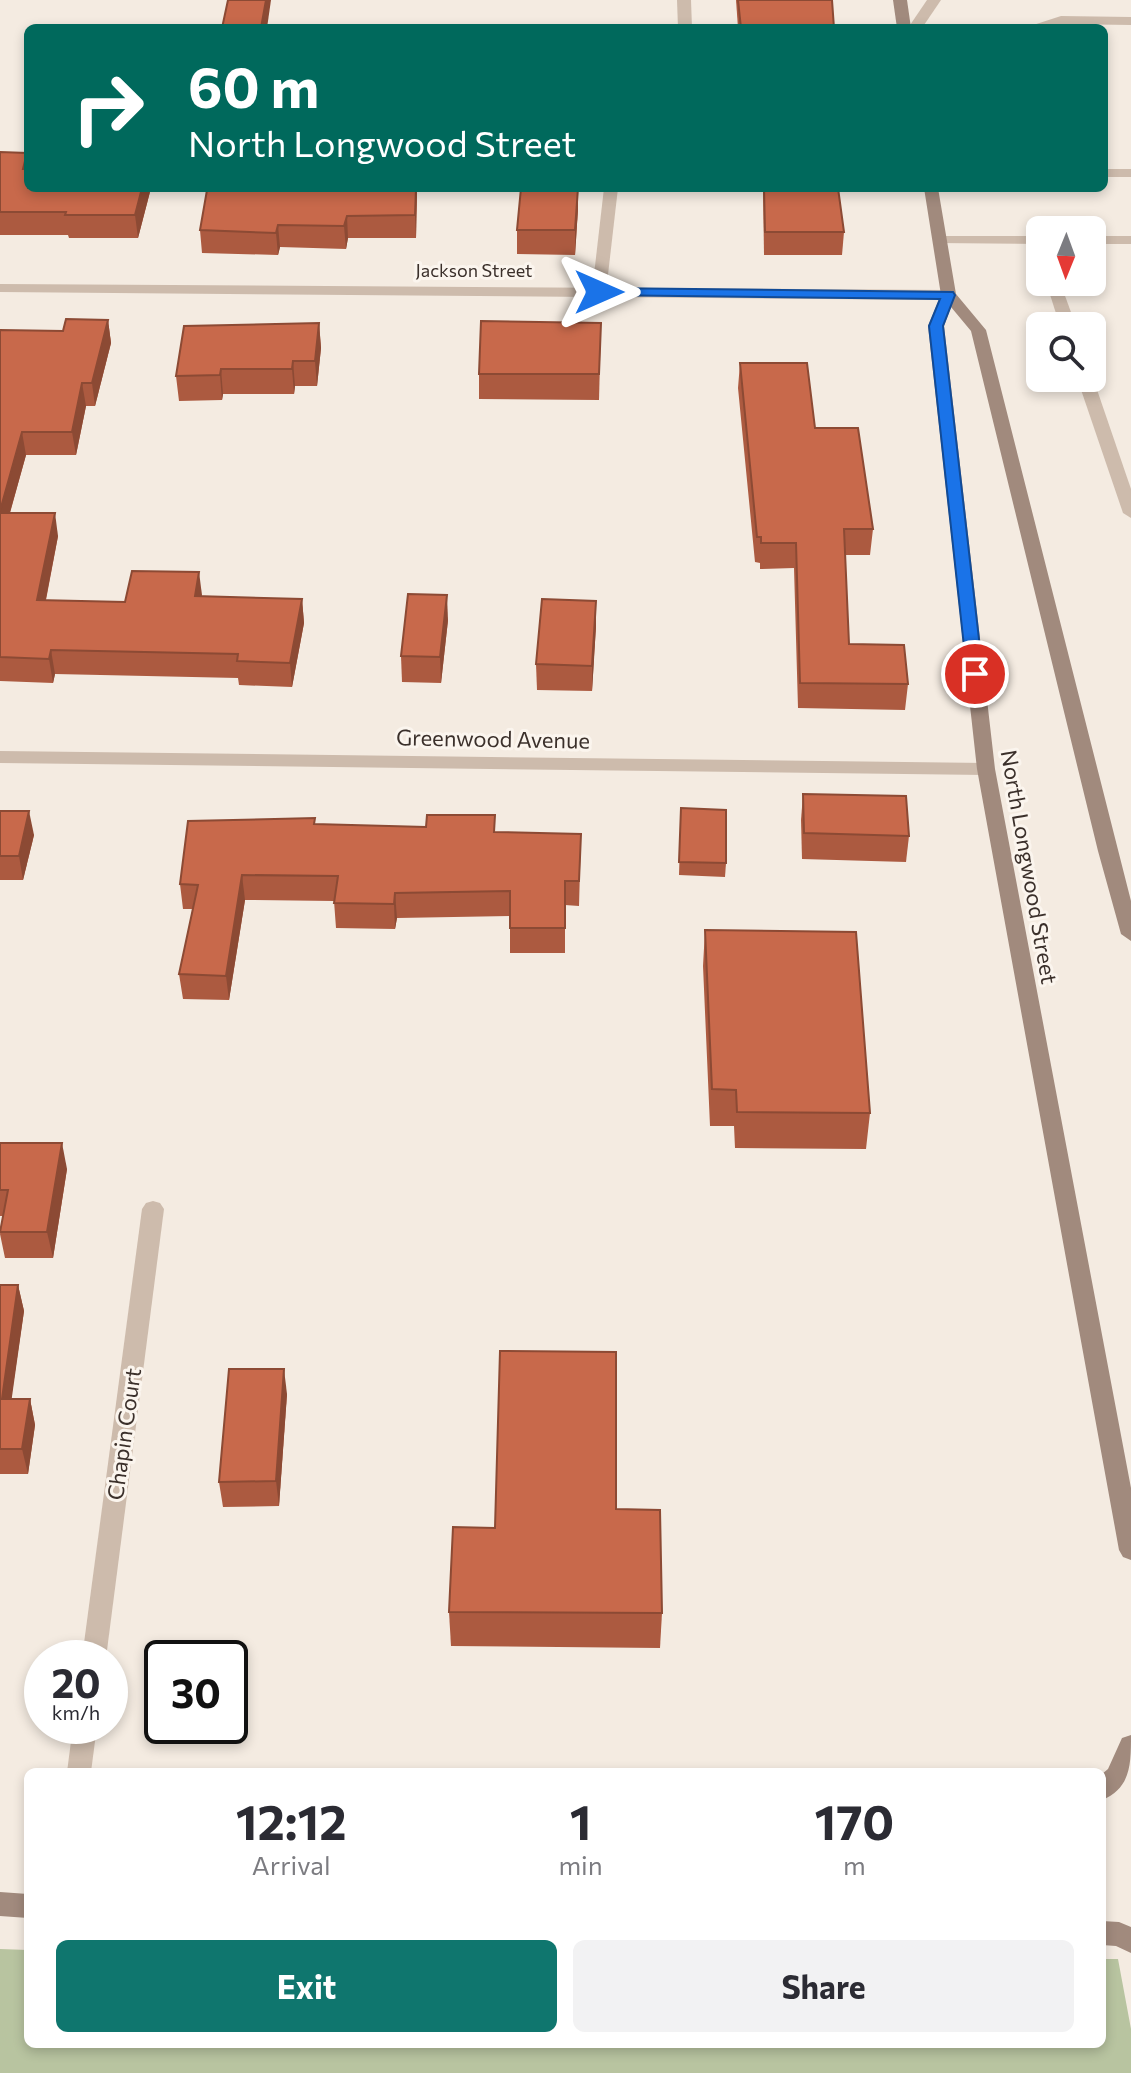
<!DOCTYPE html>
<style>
body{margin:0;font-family:Commissioner,sans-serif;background:#f2f2f3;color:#2b2b33;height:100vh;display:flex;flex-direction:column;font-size:30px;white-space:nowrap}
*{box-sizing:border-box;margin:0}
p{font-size:26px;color:#7c7c81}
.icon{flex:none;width:44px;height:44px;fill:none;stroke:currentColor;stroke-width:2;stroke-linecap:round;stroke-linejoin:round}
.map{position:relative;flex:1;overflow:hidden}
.drawer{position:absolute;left:24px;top:1768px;width:1082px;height:280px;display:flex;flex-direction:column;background:#fff;border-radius:12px;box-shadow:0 4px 12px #0003}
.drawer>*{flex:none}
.guide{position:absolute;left:24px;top:24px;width:1084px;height:168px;border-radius:12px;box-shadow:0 4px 12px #0003;background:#00695c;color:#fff;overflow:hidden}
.needle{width:52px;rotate:181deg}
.buttons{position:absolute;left:1026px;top:216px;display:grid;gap:16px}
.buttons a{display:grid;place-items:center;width:80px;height:80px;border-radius:12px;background:#fff;box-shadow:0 4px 12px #0003;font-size:40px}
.speed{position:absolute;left:24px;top:1640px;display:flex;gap:16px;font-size:40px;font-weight:700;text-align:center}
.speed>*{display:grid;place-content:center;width:104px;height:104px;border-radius:50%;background:#fff;box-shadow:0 4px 12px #0003;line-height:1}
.speed small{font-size:20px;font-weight:400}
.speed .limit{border:4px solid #111;border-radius:12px;background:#fff;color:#111}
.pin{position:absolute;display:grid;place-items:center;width:68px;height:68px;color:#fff;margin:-34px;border:4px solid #fff;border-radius:50%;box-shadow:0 2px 8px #0007}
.me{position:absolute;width:88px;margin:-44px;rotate:90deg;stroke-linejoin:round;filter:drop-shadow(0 0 6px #0008)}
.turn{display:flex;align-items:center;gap:28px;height:168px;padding:0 32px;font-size:36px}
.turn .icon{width:104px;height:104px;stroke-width:2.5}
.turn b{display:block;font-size:56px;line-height:68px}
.eta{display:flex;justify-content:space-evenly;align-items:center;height:136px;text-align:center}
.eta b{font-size:48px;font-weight:700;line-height:56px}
.action{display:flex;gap:16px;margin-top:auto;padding:16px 32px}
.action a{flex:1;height:92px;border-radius:12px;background:#0f766e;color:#fff;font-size:32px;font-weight:700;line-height:92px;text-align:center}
.action a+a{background:#f2f2f3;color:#2b2b33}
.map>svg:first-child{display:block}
</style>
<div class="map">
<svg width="1131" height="2073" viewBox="0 0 1131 2073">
<rect width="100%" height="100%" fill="#f4ebe1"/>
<polygon fill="#b8c4a0" points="0,1949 28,1950 28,2044 1102,2044 1102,1959 1118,1959 1131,2029 1131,2073 0,2073"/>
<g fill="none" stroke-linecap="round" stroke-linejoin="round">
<g fill="#cdbbac" fill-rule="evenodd">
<polygon points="677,0 691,0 692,28 678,28"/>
<polygon points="1061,16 1131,17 1131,25 1061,24 1024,28"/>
<rect x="1104" y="169" width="27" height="8"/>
<polygon points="604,188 618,188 606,292 599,296 592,292"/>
</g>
<g fill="#cdbbac" fill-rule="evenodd">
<polygon points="927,0 941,0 922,28 908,28"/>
<polygon points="941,236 1040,236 1040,244 936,243 934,240"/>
<rect x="1092" y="236" width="39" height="8"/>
<polygon points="1046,282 1060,282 1076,326 1060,326"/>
<polygon points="0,284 949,290 957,295 949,300 0,292"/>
<polygon points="1077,378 1093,378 1131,489 1131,518 1123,513"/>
<polygon points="0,751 986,763 995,769 986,775 0,763"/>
<polygon points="153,1201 160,1203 164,1209 106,1658 82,1658 142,1209 146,1203"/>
<polygon points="73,1726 97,1726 91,1772 67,1772"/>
</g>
<g fill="#a18a7d" fill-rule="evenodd">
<polygon points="893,0 907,0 911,28 897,28"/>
<polygon points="924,188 938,188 956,294 986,330 1131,901 1131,941 1121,934 1098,851 971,331 951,307 944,326 995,769 1131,1488 1131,1560 1123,1557 1119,1550 977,769 928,326 941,295"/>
<path d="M 1131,1735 C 1131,1764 1131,1788 1102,1800 L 1102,1774 L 1108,1769 L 1122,1738 Z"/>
<polygon points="0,1892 28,1894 28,1918 0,1916"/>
<polygon points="1102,1921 1119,1922 1131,1927 1131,1953 1116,1946 1102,1945"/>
</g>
</g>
<g fill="#ac5a40">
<polygon points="736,0 832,0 834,28 738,28"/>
<polygon points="0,152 28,188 151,188 138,238 69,238 68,235 0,235"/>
<polygon points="274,188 417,188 416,238 348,238 346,249 280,247 278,255 202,253 200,230"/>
<polygon points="763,188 838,188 844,232 842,255 764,255"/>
<polygon points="578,209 575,255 517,254 517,230"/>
<polygon points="108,320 111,343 95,406 86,406 76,455 26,455 10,513 58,536 46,600 125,602 202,596 302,599 304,623 292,687 239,685 238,678 55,674 53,683 0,681 0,330 63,331"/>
<polygon points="319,323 321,348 317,386 295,386 294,394 223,394 222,400 179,401 176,376"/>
<polygon points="601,323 599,400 479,399 479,374"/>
<polygon points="740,363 815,428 873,529 870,555 845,555 849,644 908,684 905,710 798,708 794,568 760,569 760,563 755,562 738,388"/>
<polygon points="448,620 441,683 402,682 401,656"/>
<polygon points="596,626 592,691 537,690 536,664"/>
<polygon points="803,794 909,836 906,862 802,859 801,820"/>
<polygon points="681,808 726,863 725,877 679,875"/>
<polygon points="0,811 34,835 23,880 0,880"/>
<polygon points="316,824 495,832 581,834 579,906 565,905 565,953 510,953 510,916 397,918 395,929 336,928 334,901 245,900 229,1000 183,999 179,974 193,909 183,909 180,884"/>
<polygon points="705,930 870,1113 866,1149 735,1148 734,1126 710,1126 703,966"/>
<polygon points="0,1143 67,1169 53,1258 5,1258 0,1234 3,1216 0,1216"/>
<polygon points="0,1285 18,1285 24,1311 11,1399 30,1399 35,1425 28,1474 0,1474"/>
<polygon points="287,1394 279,1506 223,1507 219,1482"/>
<polygon points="616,1509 662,1613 660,1648 451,1646 449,1612 495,1528"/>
</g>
<g fill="#8c4a34">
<polygon points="266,0 271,0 267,28 261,28"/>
<polygon points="27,153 28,156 28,187 23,169"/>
<polygon points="142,188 151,188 138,238 135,215"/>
<polygon points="416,188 417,188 416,238 415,215"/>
<polygon points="578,188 578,209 575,255 575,230"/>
<polygon points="347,216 348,238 346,249 344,226"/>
<polygon points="278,225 280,247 278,255 276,233"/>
<polygon points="108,320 111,343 95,406 92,383"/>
<polygon points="319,323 321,348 317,386 315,361"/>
<polygon points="293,361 295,386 294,394 292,369"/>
<polygon points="221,369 223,394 222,400 220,375"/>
<polygon points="82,383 86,406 76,455 72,432"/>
<polygon points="22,432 26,455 3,537 0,511"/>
<polygon points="55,513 58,536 41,624 37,600"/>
<polygon points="199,572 202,595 197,620 195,596"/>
<polygon points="447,595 448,620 441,683 440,657"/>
<polygon points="302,599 304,623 292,687 290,663"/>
<polygon points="596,601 596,626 592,691 592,666"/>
<polygon points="51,650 55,674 53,683 49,659"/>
<polygon points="29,811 34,835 23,880 19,856"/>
<polygon points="242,875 245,900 229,1000 226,976"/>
<polygon points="395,893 397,918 395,929 394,904"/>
<polygon points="62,1143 67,1169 53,1258 47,1232"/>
<polygon points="18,1285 24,1311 8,1425 2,1399"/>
<polygon points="284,1369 287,1394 279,1506 276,1481"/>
<polygon points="30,1399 35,1425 28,1474 22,1449"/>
</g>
<g fill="#c8694b" stroke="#8c4a34" stroke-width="2">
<polygon points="228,0 266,0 261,28 222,28"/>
<polygon points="738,0 832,0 834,28 741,28"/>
<polygon points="0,152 27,153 23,169 28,169 28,188 142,188 135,215 65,215 66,212 0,212"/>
<polygon points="274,188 416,188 415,215 347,216 344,226 278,225 276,233 200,230 207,190 273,189"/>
<polygon points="521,188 578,188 575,230 517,230"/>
<polygon points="764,188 838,188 844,232 765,232"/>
<polygon points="66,319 108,320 92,383 82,383 72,432 22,432 0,511 0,330 63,331"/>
<polygon points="481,321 601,323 599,374 479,374"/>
<polygon points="319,323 315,361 293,361 292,369 221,369 220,375 176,376 184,326"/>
<polygon points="740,363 807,363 815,428 858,428 873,529 844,529 849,644 904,645 908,684 800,683 796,543 761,543 761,537 757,537"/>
<polygon points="0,513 55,513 37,600 125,602 132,571 199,572 195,596 302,599 290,663 237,661 238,654 51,650 49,659 0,657"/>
<polygon points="408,594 447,595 440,657 401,656"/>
<polygon points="542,599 596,601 592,666 536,664"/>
<polygon points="803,794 906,796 909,836 804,833"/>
<polygon points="681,808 726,810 726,863 679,862"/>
<polygon points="0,811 29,811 19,856 0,856"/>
<polygon points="427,815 495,815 494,832 581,834 579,881 565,881 565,928 510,928 510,891 395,893 394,904 334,903 338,876 242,875 226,976 179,974 198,885 180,884 188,821 315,818 314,824 426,827"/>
<polygon points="705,930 856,932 870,1113 737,1112 736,1090 712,1089"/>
<polygon points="0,1143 62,1143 47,1232 0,1232 8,1190 0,1190"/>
<polygon points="0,1285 18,1285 2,1399 30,1399 22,1449 0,1449"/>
<polygon points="500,1351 616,1352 616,1509 660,1510 662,1613 449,1612 453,1527 495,1528"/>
<polygon points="229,1369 284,1369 276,1481 219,1482"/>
</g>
<polygon fill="#1a73e8" stroke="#114b97" stroke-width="2" points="599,288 953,292 955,295 943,326 983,674 981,678 975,679 967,674 929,326 940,299 594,295 592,292"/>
<g text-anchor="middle" stroke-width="6" stroke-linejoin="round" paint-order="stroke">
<g font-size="18" fill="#3b302b" stroke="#fbf5ee">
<text x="474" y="277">Jackson Street</text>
</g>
<g font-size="22" fill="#3b302b" stroke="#fbf5ee">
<text transform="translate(493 739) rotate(1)" y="8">Greenwood Avenue</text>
<text transform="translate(1029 867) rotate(80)" y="8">North Longwood Street</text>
<text transform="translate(124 1434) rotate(-82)" y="8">Chapin Court</text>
</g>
</g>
</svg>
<div class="buttons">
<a><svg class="needle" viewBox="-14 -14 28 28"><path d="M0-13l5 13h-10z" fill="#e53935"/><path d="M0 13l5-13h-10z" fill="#7c7c81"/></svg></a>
<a><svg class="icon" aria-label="search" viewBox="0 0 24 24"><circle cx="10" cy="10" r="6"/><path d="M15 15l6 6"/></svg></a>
</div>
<div class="speed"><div>20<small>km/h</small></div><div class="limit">30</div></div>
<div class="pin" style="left:975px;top:674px;background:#d93025"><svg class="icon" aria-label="arrive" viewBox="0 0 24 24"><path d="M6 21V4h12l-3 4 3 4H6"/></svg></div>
<svg class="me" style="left:599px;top:292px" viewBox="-20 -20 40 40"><path d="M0-17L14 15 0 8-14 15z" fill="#1a73e8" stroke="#fff" stroke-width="4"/></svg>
<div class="guide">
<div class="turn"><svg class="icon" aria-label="right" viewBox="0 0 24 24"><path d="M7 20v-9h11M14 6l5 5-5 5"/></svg><div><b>60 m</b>North Longwood Street</div></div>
</div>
<section class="drawer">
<div class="eta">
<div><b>12:12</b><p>Arrival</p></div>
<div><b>1</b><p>min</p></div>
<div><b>170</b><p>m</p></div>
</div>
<div class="action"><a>Exit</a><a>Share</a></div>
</section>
</div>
